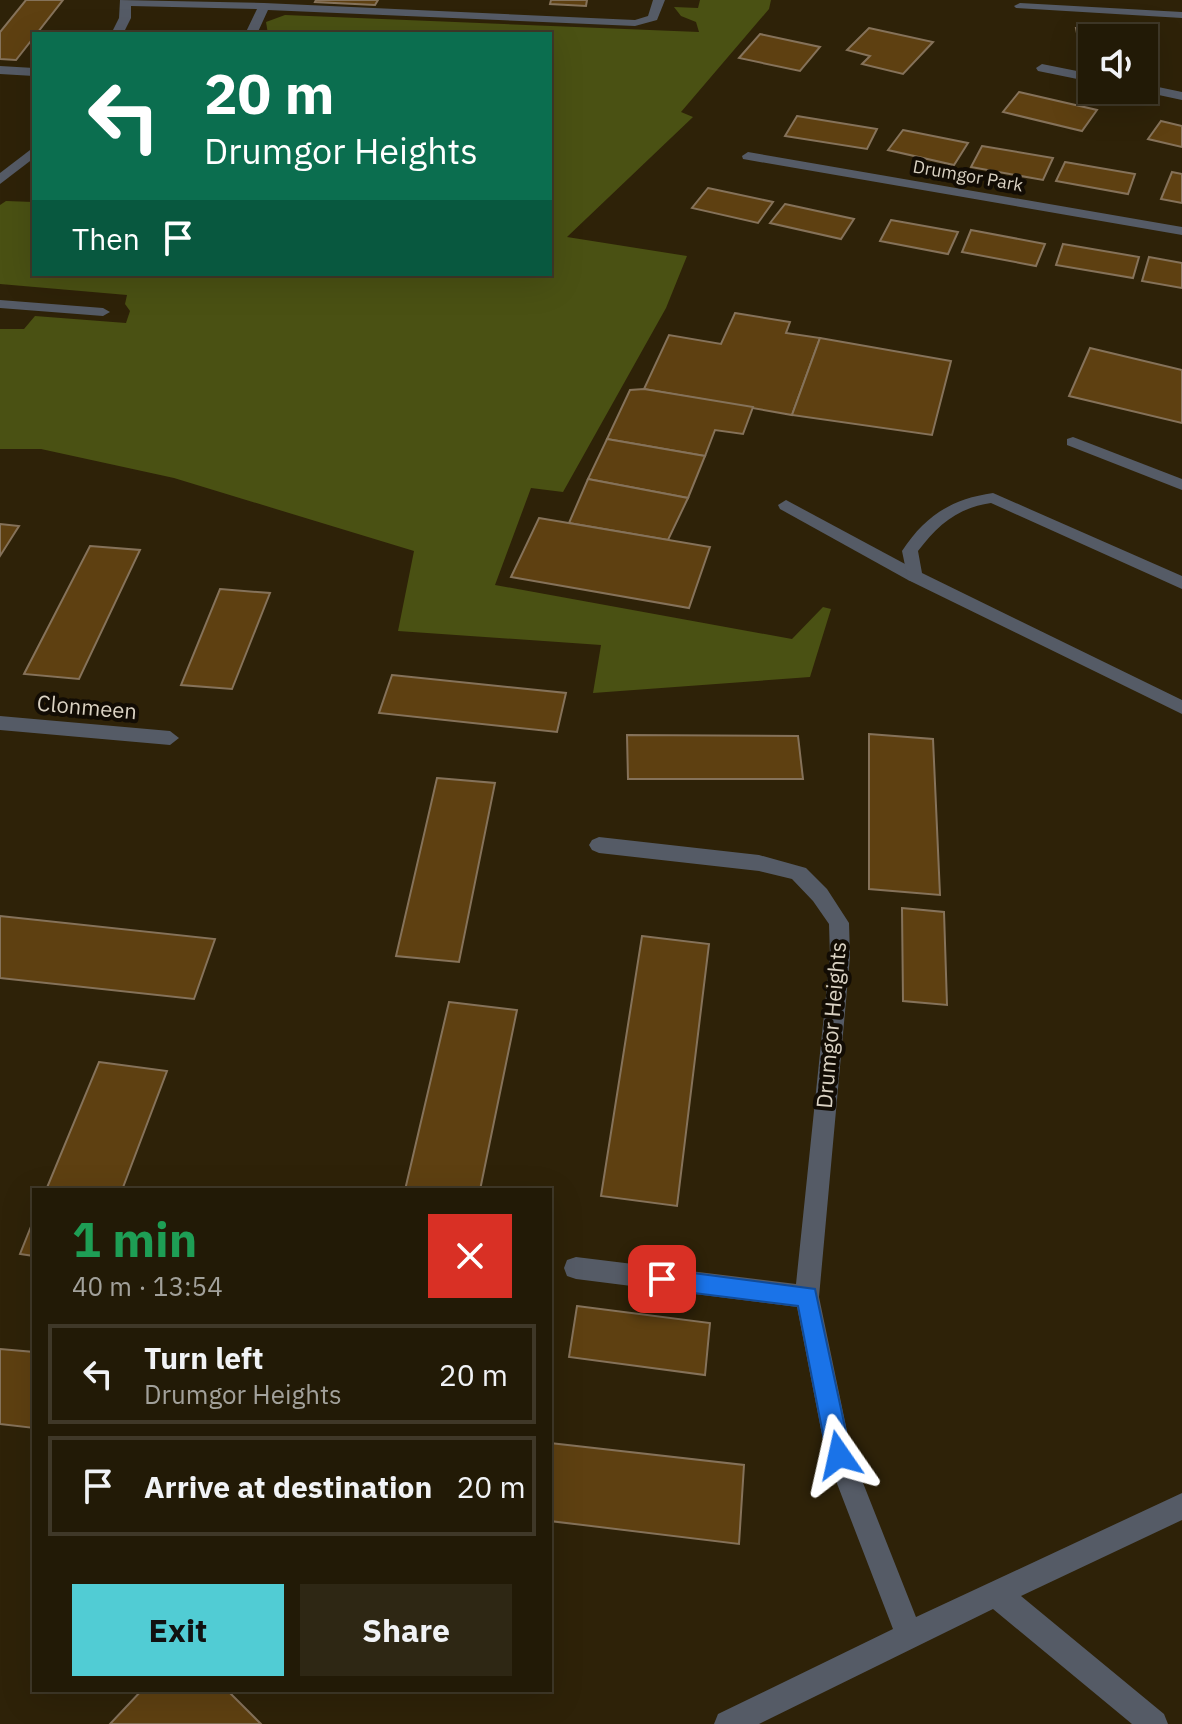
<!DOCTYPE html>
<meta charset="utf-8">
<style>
body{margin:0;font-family:"IBM Plex Sans",sans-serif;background:#2e2714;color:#f1f3f6;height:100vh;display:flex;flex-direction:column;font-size:30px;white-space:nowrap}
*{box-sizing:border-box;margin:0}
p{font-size:26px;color:#a2a19b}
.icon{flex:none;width:44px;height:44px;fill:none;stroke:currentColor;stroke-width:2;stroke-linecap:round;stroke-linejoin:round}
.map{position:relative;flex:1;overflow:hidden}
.sheet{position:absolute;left:32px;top:1188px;width:520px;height:504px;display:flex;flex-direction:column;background:#221a06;border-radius:0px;box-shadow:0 8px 32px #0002,0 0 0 2px #3f3828}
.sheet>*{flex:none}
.guide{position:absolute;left:32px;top:32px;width:520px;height:244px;border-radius:0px;box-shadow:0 8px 32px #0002,0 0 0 2px #3f3828;background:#0b6e4f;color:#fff;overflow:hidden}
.tools{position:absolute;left:1078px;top:24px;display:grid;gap:16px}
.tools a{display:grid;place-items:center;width:80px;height:80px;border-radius:0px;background:#221a06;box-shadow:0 8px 32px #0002,0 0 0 2px #3f3828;font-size:40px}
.pin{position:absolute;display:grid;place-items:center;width:68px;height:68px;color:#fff;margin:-34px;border-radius:16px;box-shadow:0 4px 12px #0006}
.me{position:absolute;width:88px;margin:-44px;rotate:349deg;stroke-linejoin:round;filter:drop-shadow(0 0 6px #0008)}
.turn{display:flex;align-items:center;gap:28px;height:168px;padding:0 40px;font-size:36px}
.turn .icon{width:104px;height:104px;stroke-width:2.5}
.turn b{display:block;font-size:56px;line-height:68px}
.then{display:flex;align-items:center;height:76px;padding:0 40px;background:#0003;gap:16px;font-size:30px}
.round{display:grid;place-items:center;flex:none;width:84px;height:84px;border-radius:0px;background:#2e2714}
.head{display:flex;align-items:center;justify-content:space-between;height:136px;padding:0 40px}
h1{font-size:48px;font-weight:700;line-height:60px;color:#1e9e55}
.primary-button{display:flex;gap:16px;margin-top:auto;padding:16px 40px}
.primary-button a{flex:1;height:92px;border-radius:0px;background:#51ccd4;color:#111;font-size:32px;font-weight:700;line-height:92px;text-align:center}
.primary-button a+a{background:#2e2714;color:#f1f3f6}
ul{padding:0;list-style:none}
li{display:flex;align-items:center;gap:24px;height:100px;margin:0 16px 12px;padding:0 24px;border:4px solid #3f3828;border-radius:0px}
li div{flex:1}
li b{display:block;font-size:30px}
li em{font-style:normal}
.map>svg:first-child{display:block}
</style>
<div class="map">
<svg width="1182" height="1724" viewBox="0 0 1182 1724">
<rect width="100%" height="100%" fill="#2e2208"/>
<polygon fill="#4a5113" points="700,0 771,0 769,9 681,112 693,117 567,237 687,256 666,308 563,492 531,488 495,585 792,639 823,607 831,609 810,677 593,693 601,645 398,631 414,551 174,478 41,449 0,449 0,329 24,329 35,316 126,323 130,311 125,304 127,295 0,284 0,205 6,201 34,202 34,274 550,274 550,34 268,34 266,22 285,15 699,32 696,22 681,16 674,7 698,8"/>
<g fill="#5e4011" stroke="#85725a" stroke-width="2">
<polygon points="26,0 63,0 16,60 0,59 0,32"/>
<polygon points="316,0 378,0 375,5 315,2"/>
<polygon points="551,0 587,0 586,6 550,4"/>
<polygon points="869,28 933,42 903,74 862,64 870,56 847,50"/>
<polygon points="1076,28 1129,31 1131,38 1092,38 1092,55 1081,54"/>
<polygon points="760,34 820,47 800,71 739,58"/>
<polygon points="1019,92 1097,110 1082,131 1003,112"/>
<polygon points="797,116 877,129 867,149 785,136"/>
<polygon points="1161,121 1182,126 1182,147 1148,139"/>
<polygon points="903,130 968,143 954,165 888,150"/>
<polygon points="982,146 1053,158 1043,180 971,167"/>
<polygon points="1065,162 1135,174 1128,194 1056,181"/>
<polygon points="1172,172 1182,174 1182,203 1161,199"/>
<polygon points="708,188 773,202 758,223 692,208"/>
<polygon points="785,204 854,219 841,239 770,223"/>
<polygon points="891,220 958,232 948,254 880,241"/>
<polygon points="971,230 1045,244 1036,266 962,252"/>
<polygon points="1063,244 1139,257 1133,278 1056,265"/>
<polygon points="1149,257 1182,263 1182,288 1142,281"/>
<polygon points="735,313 790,322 786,333 820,338 792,415 644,389 669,335 721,344"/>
<polygon points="820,338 951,361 932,435 792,415"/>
<polygon points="1090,348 1182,370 1182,423 1069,396"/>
<polygon points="644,389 753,407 743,434 715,430 705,456 607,439 630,390"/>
<polygon points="607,439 705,456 688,498 588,479"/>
<polygon points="588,479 688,498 668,540 569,523"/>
<polygon points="539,518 710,547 689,608 511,577"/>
<polygon points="0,524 19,526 0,556"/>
<polygon points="90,546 140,550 79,679 24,674"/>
<polygon points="220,589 270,593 232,689 181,685"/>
<polygon points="392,675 566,693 557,732 379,713"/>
<polygon points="869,734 933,739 940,895 869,889"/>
<polygon points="627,735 798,736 803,779 628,779"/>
<polygon points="437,778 495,783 459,962 396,956"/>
<polygon points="902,908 944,912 947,1005 903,1001"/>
<polygon points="0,916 215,939 194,999 0,978"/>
<polygon points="642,936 709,944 677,1206 601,1196"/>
<polygon points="449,1002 517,1010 480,1190 405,1190"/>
<polygon points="99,1062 167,1071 122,1190 46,1190"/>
<polygon points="34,1219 34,1256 20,1254"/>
<polygon points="577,1306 710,1323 705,1375 569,1357"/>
<polygon points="0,1349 34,1352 34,1428 0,1424"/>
<polygon points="550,1443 744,1465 739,1544 550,1521"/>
<polygon points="142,1690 227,1690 261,1724 110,1724"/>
</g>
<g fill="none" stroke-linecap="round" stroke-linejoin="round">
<g fill="#555b66" fill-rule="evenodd">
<polygon points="0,300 103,308 110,312 103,316 0,308"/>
<polygon points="1073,437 1182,479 1182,490 1067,445 1067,439"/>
<polygon points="786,500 920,572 923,576 914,582 908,580 780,509 778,505"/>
</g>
<g fill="#555b66" fill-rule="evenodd">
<polygon points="120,0 264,3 635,20 648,16 653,0 665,0 657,20 635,26 268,10 257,34 245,34 257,9 131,6 131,18 123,34 111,34 119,18"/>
<polygon points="1020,3 1182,12 1182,18 1016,8 1014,6"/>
<polygon points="1042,64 1092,74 1092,82 1038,71 1036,68"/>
<polygon points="0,66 34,68 34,76 0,74"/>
<polygon points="1144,84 1182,92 1182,100 1140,91 1144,90"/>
<polygon points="34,147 34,158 0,184 0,173"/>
<polygon points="748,152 1182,227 1182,235 743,159 742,156"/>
<path d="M 993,493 L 1182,576 L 1182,589 L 991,503 C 957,508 938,525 918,551 L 922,573 L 1182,700 L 1182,714 L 908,580 L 902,551 C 925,516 951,499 993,493 Z"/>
<polygon points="0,716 170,731 179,738 170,745 0,730"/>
<polygon points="599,837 759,855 806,868 827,889 849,923 850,957 819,1297 852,1455 916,1617 1182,1493 1182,1520 1021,1596 1164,1714 1168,1724 1132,1724 993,1609 759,1724 714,1724 718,1714 893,1629 826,1455 797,1307 576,1279 567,1276 564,1268 567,1260 576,1257 796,1284 830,957 829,924 813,901 792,879 759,871 599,853 592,850 589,845 592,840"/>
</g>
</g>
<polygon fill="#1a73e8" stroke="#114b97" stroke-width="2" points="662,1269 815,1289 851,1455 847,1464 839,1467 831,1464 827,1455 798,1306 662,1289 655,1286 651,1279 655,1272"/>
<g text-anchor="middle" stroke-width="8" stroke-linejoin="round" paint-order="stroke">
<g font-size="18" fill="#dad2c3" stroke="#120c04">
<text transform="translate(968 176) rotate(10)" y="6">Drumgor Park</text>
</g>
<g font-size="22" fill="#dad2c3" stroke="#120c04">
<text transform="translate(87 707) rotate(5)" y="8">Clonmeen</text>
<text transform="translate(831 1025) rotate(-85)" y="8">Drumgor Heights</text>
</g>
</g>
</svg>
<div class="tools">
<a><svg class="icon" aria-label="sound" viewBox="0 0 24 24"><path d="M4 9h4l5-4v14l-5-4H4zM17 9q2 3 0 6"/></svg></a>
</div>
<div class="pin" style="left:662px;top:1279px;background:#d93025"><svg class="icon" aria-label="arrive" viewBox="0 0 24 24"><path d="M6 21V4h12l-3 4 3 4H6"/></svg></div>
<svg class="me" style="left:839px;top:1455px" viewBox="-20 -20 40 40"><path d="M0-17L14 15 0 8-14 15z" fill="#1a73e8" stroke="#fff" stroke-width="4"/></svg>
<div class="guide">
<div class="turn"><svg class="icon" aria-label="left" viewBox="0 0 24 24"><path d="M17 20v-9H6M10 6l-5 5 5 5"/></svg><div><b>20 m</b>Drumgor Heights</div></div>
<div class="then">Then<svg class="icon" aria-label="arrive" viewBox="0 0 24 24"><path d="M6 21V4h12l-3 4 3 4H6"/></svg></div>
</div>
<section class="sheet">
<div class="head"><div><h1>1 min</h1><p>40 m · 13:54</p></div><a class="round" style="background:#d93025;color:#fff"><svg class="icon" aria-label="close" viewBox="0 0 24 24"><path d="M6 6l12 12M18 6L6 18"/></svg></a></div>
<ul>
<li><svg class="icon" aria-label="left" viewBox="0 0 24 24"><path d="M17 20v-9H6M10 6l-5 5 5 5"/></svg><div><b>Turn left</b><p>Drumgor Heights</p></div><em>20 m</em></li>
<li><svg class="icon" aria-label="arrive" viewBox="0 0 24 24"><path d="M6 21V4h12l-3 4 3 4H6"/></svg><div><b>Arrive at destination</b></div><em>20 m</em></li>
</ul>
<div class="primary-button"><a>Exit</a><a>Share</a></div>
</section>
</div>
